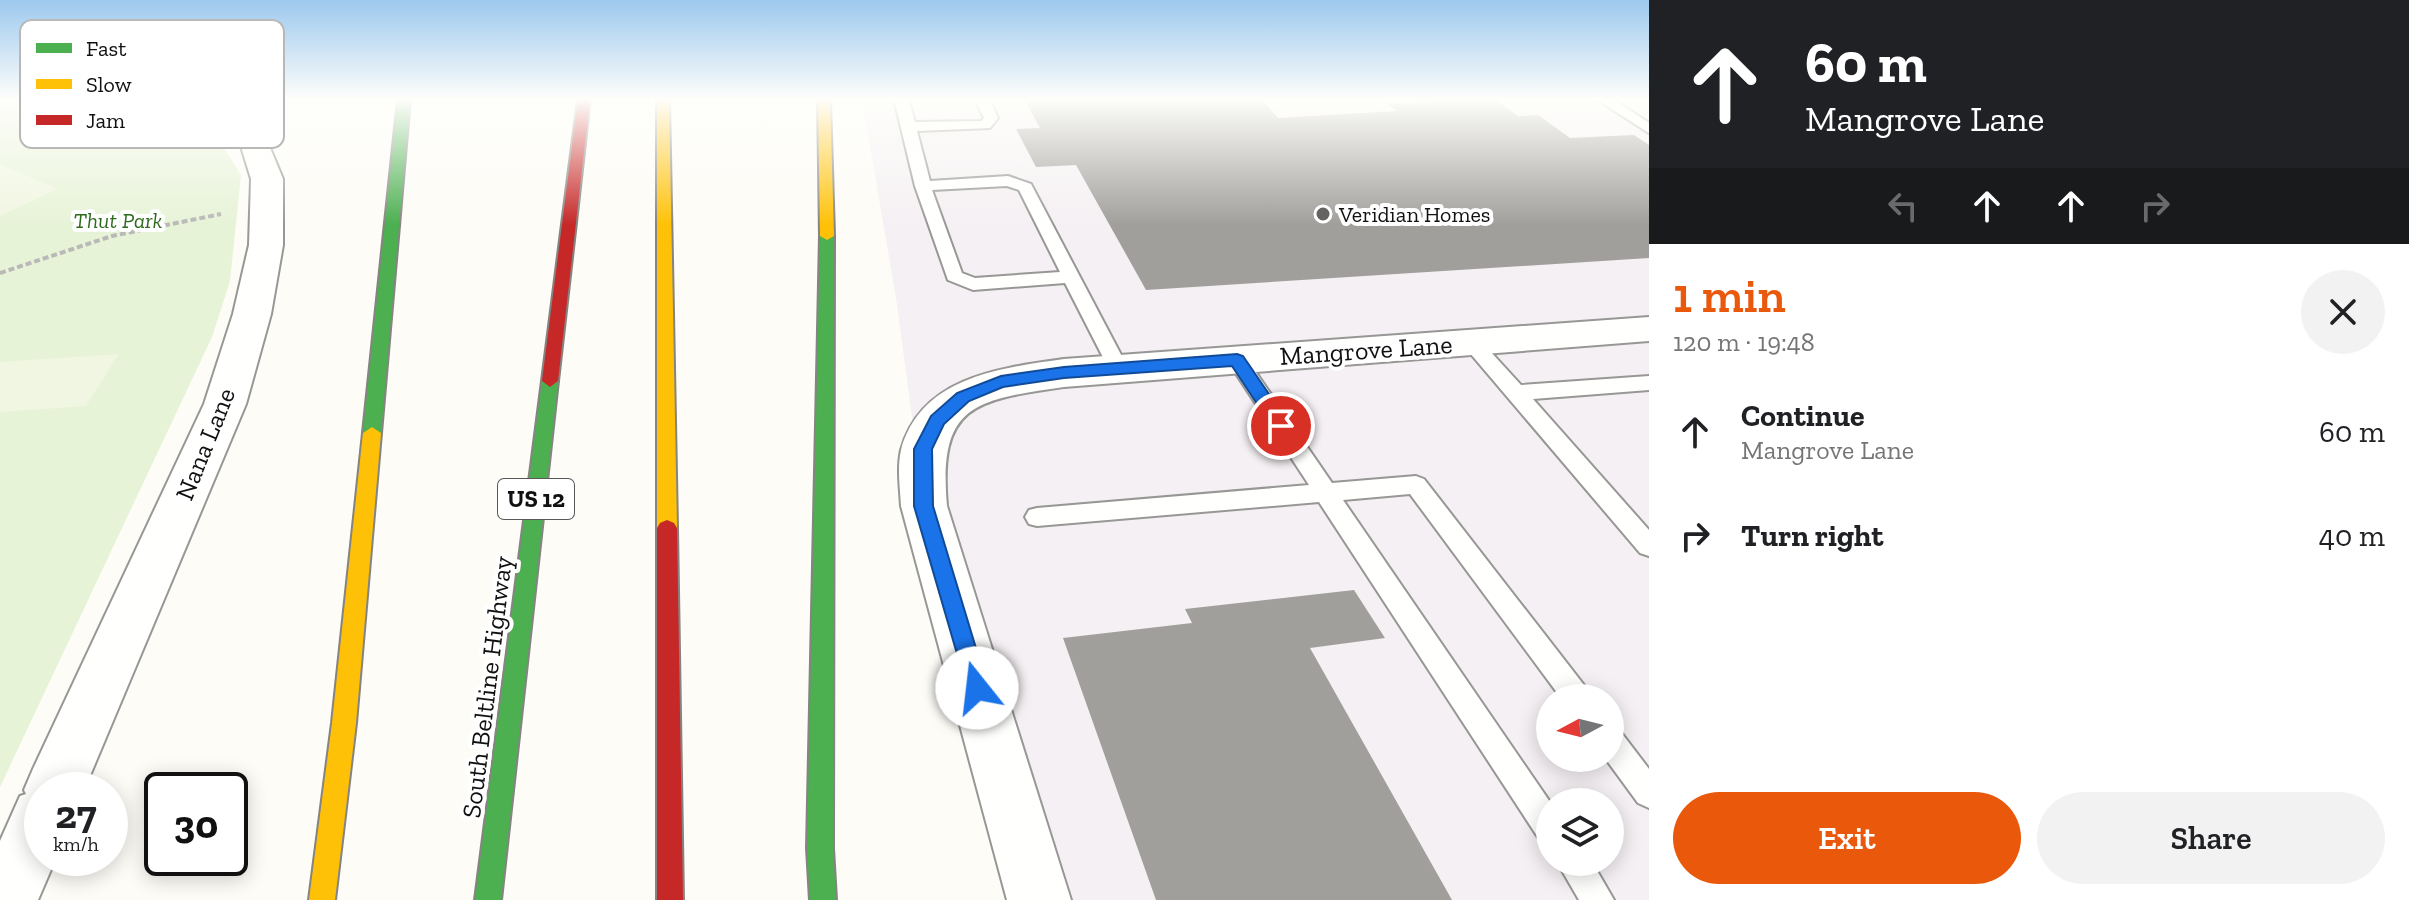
<!DOCTYPE html>
<meta charset="utf-8">
<style>
body{margin:0;font-family:"Zilla Slab",serif;background:#f2f2f2;color:#202124;height:100vh;display:flex;flex-direction:column;font-size:30px;white-space:nowrap}
*{box-sizing:border-box;margin:0}
p{font-size:26px;color:#757577}
.icon{flex:none;width:44px;height:44px;fill:none;stroke:currentColor;stroke-width:2;stroke-linecap:round;stroke-linejoin:round}
.map{position:relative;flex:1;overflow:hidden}
.drawer{display:flex;flex-direction:column;background:#fff;width:760px}
.drawer>*{flex:none}
.hud{background:#202124;color:#fff;overflow:hidden}
.needle{width:52px;rotate:263deg}
.controls{position:absolute;left:1536px;top:684px;display:grid;gap:16px}
.controls a{display:grid;place-items:center;width:88px;height:88px;border-radius:50%;background:#fff;box-shadow:0 4px 20px #0003;font-size:40px}
.speed{position:absolute;left:24px;top:772px;display:flex;gap:16px;font-size:40px;font-weight:700;text-align:center}
.speed>*{display:grid;place-content:center;width:104px;height:104px;border-radius:50%;background:#fff;box-shadow:0 4px 20px #0003;line-height:1}
.speed small{font-size:20px;font-weight:400}
.speed .limit{border:4px solid #111;border-radius:12px;background:#fff;color:#111}
.pin{position:absolute;display:grid;place-items:center;width:68px;height:68px;color:#fff;margin:-34px;border:4px solid #fff;border-radius:50%;box-shadow:0 2px 8px #0007}
.me{position:absolute;width:88px;margin:-44px;rotate:344deg;stroke-linejoin:round;filter:drop-shadow(0 0 6px #0008)}
.turn{display:flex;align-items:center;gap:28px;height:168px;padding:0 24px;font-size:36px}
.turn .icon{width:104px;height:104px;stroke-width:2.5}
.turn b{display:block;font-size:56px;line-height:68px}
.lanes{display:flex;align-items:center;height:76px;padding:0 24px;background:#0003;justify-content:center;gap:40px;direction:ltr}
.lanes .off{opacity:.35}
.round{display:grid;place-items:center;flex:none;width:84px;height:84px;border-radius:42px;background:#f2f2f2}
.headline{display:flex;align-items:center;justify-content:space-between;height:136px;padding:0 24px}
h1{font-size:48px;font-weight:600;line-height:60px;color:#ea580c}
.cta{display:flex;gap:16px;margin-top:auto;padding:16px 24px}
.cta a{flex:1;height:92px;border-radius:48px;background:#ea580c;color:#fff;font-size:32px;font-weight:600;line-height:92px;text-align:center}
.cta a+a{background:#f2f2f2;color:#202124}
ul{padding:0;list-style:none}
li{display:flex;align-items:center;gap:24px;height:104px;padding:0 24px}
li div{flex:1}
li b{display:block;font-size:30px}
li em{font-style:normal}
main{display:flex;flex:1;min-height:0}
.map>svg:first-child{display:block}
</style>
<main>
<div class="map">
<svg width="1649" height="900" viewBox="0 0 1649 900">
<rect width="100%" height="100%" fill="#fdfcf7"/>
<path fill="#f5f0f3" fill-rule="evenodd" d="M 862,99 L 1649,99 L 1649,900 L 1039,900 L 924,506 L 896,298 ZM 1550,698 L 1610,698 L 1610,758 L 1550,758 ZM 1550,802 L 1610,802 L 1610,862 L 1550,862 Z"/>
<polygon fill="#e7f3d7" points="0,99 178,99 203,115 241,175 230,281 212,337 0,787"/>
<g fill="#f0f6e1">
<polygon points="0,164 57,189 0,216"/>
<polygon points="119,354 86,406 0,412 0,362"/>
</g>
<g fill="#a19f9c">
<polygon points="1024,99 1261,99 1278,118 1397,111 1386,103 1496,100 1518,116 1538,115 1570,138 1634,135 1649,145 1649,258 1146,290 1076,165 1036,167 1016,129 1040,128"/>
<polygon points="1354,590 1385,638 1310,648 1452,900 1156,900 1063,638 1192,623 1185,609"/>
</g>
<g fill="none" stroke-linecap="round" stroke-linejoin="round">
<defs>
<g id="lane">
<path d="M 894,99 L 908,99 L 915,122 L 981,121 L 984,118 L 975,99 L 989,99 L 998,118 L 990,128 L 917,131 L 930,181 L 1008,176 L 1031,184 L 1128,368 L 1125,373 L 1111,373 L 1065,283 L 973,290 L 948,280 L 915,186 ZM 1007,186 L 1019,190 L 1060,272 L 975,278 L 962,273 L 932,190 Z"/>
<polygon points="1596,99 1613,99 1649,123 1649,133"/>
<polygon points="1471,336 1478,338 1521,385 1649,376 1649,390 1533,399 1649,530 1649,556 1640,553 1464,346 1461,342"/>
<polygon points="1237,353 1244,355 1332,483 1416,476 1424,479 1587,689 1591,698 1561,698 1410,494 1343,500 1550,802 1550,843 1539,839 1319,502 1037,526 1029,524 1025,517 1029,510 1037,508 1309,485 1227,360"/>
<polygon points="1610,727 1620,731 1649,769 1649,808 1638,803 1605,758 1610,758"/>
<polygon points="1557,862 1592,862 1614,900 1579,900"/>
</g>
<g id="street">
<polygon points="196,99 227,99 263,131 283,179 283,245 271,314 246,404 84,790 42,790 42,858 56,858 38,900 0,900 0,841 20,796 26,794 24,790 33,769 204,404 233,314 249,245 251,179 239,140"/>
<path d="M 1649,317 L 1649,341 L 1064,387 C 974,400 938,405 947,506 L 1071,900 L 1007,900 L 901,506 C 900,488 897,468 901,450 C 921,377 1000,368 1064,359 Z"/>
</g>
<g id="fast">
<polygon points="398,99 410,99 381,433 372,439 363,433"/>
<polygon points="827,232 834,236 833,848 836,900 810,900 807,848 820,236"/>
<polygon points="550,375 558,381 501,900 475,900 542,381"/>
</g>
<g id="slow">
<polygon points="657,99 669,99 677,528 674,533 667,536 660,533 657,528"/>
<polygon points="818,99 830,99 834,236 827,240 820,236"/>
<polygon points="372,427 381,433 356,723 335,900 309,900 332,723 363,433"/>
</g>
<g id="jam">
<polygon points="578,99 590,99 558,381 550,387 542,381"/>
<polygon points="667,520 674,523 677,528 683,900 657,900 657,528 660,523"/>
</g>
</defs>
<use href="#lane" stroke="#979795" stroke-width="4"/>
<use href="#street" stroke="#979795" stroke-width="4"/>
<use href="#fast" stroke="#858482" stroke-width="4"/>
<use href="#slow" stroke="#858482" stroke-width="4"/>
<use href="#jam" stroke="#858482" stroke-width="4"/>
<polyline stroke="#b9b9b8" stroke-width="4" stroke-dasharray="6 3" stroke-linecap="butt" points="0,273 112,236 221,214"/>
<use href="#lane" fill="#fffffe" fill-rule="evenodd"/>
<use href="#street" fill="#fffffe" fill-rule="evenodd"/>
<use href="#fast" fill="#4caf50" fill-rule="evenodd"/>
<use href="#slow" fill="#ffc107" fill-rule="evenodd"/>
<use href="#jam" fill="#c62828" fill-rule="evenodd"/>
</g>
<linearGradient id="sky" x2="0" y2="1"><stop stop-color="#9dc9ee"/><stop offset="0.44" stop-color="#fefefb"/><stop offset="1" stop-color="#fefefb" stop-opacity="0"/></linearGradient>
<rect width="1649" height="225" fill="url(#sky)"/>
<polygon fill="#1a73e8" stroke="#114b97" stroke-width="2" points="1237,354 1243,356 1288,422 1288,431 1275,431 1232,366 1064,378 1003,387 969,401 944,424 932,449 933,506 988,688 985,695 977,698 969,695 914,506 914,449 931,416 957,393 1001,376 1064,367"/>
<circle fill="#646362" stroke="#fff" stroke-width="3" cx="1323" cy="214" r="8"/>
<g text-anchor="middle" stroke-width="8" stroke-linejoin="round" paint-order="stroke">
<g font-size="22" fill="#111" stroke="#fff" text-anchor="start">
<text x="1339" y="222">Veridian Homes</text>
</g>
<g font-size="22" font-style="italic" fill="#2f6b1f" stroke="#fff">
<text x="118" y="228">Thut Park</text>
</g>
<rect fill="#fff" stroke="#585858" stroke-width="2" x="498" y="479" width="76" height="40" rx="6"/>
<g font-size="24" font-weight="bold" fill="#111">
<text x="536" y="507">US 12</text>
</g>
<g font-size="26" fill="#111" stroke="#fff">
<text transform="translate(1366 350) rotate(-4)" y="9">Mangrove Lane</text>
<text transform="translate(205 444) rotate(-68)" y="9">Nana Lane</text>
<text transform="translate(487 687) rotate(-83)" y="9">South Beltline Highway</text>
</g>
</g>
<rect x="20" y="20" width="264" height="128" rx="12" fill="#fff" stroke="#b8b8b8" stroke-width="2"/>
<rect x="36" y="43" width="36" height="10" fill="#4caf50"/>
<rect x="36" y="79" width="36" height="10" fill="#ffc107"/>
<rect x="36" y="115" width="36" height="10" fill="#c62828"/>
<g font-size="22" fill="#111">
<text x="86" y="56">Fast</text>
<text x="86" y="92">Slow</text>
<text x="86" y="128">Jam</text>
</g>
</svg>
<div class="controls">
<a><svg class="needle" viewBox="-14 -14 28 28"><path d="M0-13l5 13h-10z" fill="#e53935"/><path d="M0 13l5-13h-10z" fill="#757577"/></svg></a>
<a><svg class="icon" aria-label="layers" viewBox="0 0 24 24"><path d="M12 4l9 5-9 5-9-5zM3 14l9 5 9-5"/></svg></a>
</div>
<div class="speed"><div>27<small>km/h</small></div><div class="limit">30</div></div>
<div class="pin" style="left:1281px;top:426px;background:#d93025"><svg class="icon" aria-label="arrive" viewBox="0 0 24 24"><path d="M6 21V4h12l-3 4 3 4H6"/></svg></div>
<svg class="me" style="left:977px;top:688px" viewBox="-20 -20 40 40"><circle r="19" fill="#fff"/><path d="M0-13L10 11 0 6-10 11z" fill="#1a73e8"/></svg>
</div>
<section class="drawer">
<div class="hud">
<div class="turn"><svg class="icon" aria-label="ahead" viewBox="0 0 24 24"><path d="M12 20V5M6 11l6-6 6 6"/></svg><div><b>60 m</b>Mangrove Lane</div></div>
<div class="lanes"><svg class="icon off" aria-label="left" viewBox="0 0 24 24"><path d="M17 20v-9H6M10 6l-5 5 5 5"/></svg><svg class="icon" aria-label="ahead" viewBox="0 0 24 24"><path d="M12 20V5M6 11l6-6 6 6"/></svg><svg class="icon" aria-label="ahead" viewBox="0 0 24 24"><path d="M12 20V5M6 11l6-6 6 6"/></svg><svg class="icon off" aria-label="right" viewBox="0 0 24 24"><path d="M7 20v-9h11M14 6l5 5-5 5"/></svg></div>
</div>
<div class="headline"><div><h1>1 min</h1><p>120 m · 19:48</p></div><a class="round"><svg class="icon" aria-label="close" viewBox="0 0 24 24"><path d="M6 6l12 12M18 6L6 18"/></svg></a></div>
<ul>
<li><svg class="icon" aria-label="ahead" viewBox="0 0 24 24"><path d="M12 20V5M6 11l6-6 6 6"/></svg><div><b>Continue</b><p>Mangrove Lane</p></div><em>60 m</em></li>
<li><svg class="icon" aria-label="right" viewBox="0 0 24 24"><path d="M7 20v-9h11M14 6l5 5-5 5"/></svg><div><b>Turn right</b></div><em>40 m</em></li>
</ul>
<div class="cta"><a>Exit</a><a>Share</a></div>
</section>
</main>
